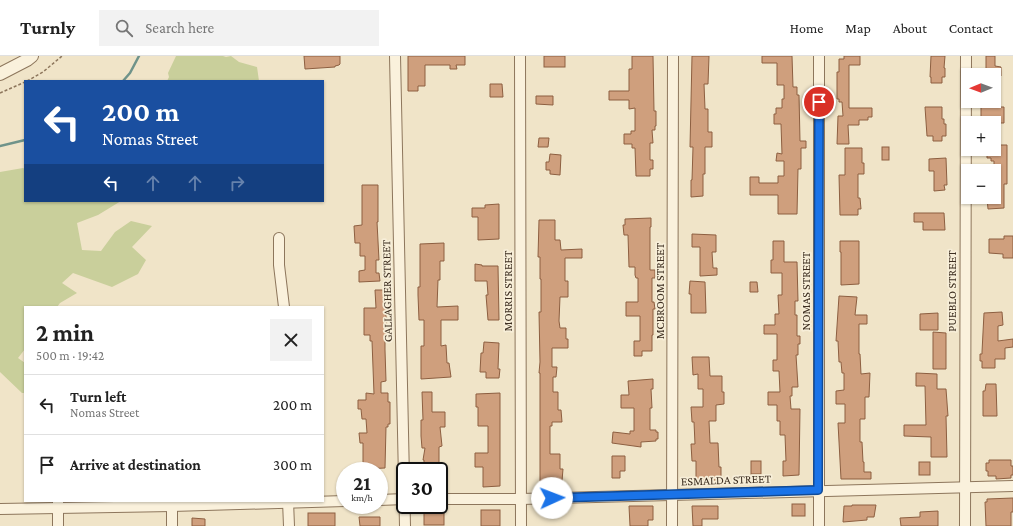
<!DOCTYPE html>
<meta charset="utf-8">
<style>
body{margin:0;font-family:"Crimson Pro",serif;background:#f2f2f2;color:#222;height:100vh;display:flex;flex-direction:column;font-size:15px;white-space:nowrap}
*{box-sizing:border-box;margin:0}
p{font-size:13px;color:#767676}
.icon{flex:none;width:22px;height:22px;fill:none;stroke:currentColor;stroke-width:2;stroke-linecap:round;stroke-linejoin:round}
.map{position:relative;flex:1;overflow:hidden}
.details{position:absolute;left:24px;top:250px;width:300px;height:196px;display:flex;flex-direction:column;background:#fff;border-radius:0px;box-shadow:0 1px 3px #0004}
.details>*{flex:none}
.banner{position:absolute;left:24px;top:24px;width:300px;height:122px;border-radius:0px;box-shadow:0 1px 3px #0004;background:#1a4fa0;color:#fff;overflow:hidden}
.needle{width:26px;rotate:269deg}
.buttons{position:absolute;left:961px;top:12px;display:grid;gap:8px}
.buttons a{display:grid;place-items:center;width:40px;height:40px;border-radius:0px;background:#fff;box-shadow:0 1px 3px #0004;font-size:20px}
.speed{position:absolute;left:336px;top:406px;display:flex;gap:8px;font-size:20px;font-weight:700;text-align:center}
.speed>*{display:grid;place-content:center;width:52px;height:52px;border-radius:50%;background:#fff;box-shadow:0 1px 3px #0004;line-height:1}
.speed small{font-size:10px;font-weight:400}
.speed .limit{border:2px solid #111;border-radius:6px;background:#fff;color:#111}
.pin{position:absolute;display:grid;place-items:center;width:34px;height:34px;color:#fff;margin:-17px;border:2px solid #fff;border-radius:50%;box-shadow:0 1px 4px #0007}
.me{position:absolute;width:44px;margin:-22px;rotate:88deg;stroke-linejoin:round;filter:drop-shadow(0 0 3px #0008)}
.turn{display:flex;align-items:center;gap:14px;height:84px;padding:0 12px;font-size:18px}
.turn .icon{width:52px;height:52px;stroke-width:2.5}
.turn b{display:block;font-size:28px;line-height:34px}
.lanes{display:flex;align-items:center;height:38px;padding:0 12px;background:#0003;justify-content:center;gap:20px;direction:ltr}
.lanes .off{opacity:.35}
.round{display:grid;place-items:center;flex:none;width:42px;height:42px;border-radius:0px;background:#f2f2f2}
.head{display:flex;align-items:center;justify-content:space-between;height:68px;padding:0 12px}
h1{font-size:24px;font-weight:700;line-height:30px}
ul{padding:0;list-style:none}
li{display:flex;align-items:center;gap:12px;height:60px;padding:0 12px;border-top:1px solid #e0e0e0}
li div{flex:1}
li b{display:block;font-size:15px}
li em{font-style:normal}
header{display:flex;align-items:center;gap:24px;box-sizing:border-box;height:56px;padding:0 20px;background:#fff;border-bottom:1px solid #e0e0e0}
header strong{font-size:19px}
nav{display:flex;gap:22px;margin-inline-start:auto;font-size:14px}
.search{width:280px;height:36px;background:#f2f2f2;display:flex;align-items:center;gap:10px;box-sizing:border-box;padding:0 14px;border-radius:0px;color:#767676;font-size:15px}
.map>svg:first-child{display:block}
</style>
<header>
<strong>Turnly</strong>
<div class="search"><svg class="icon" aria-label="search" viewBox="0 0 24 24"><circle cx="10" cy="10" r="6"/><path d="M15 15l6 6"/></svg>Search here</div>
<nav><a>Home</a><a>Map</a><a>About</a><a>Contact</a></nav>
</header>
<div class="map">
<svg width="1013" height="470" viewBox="0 0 1013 470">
<rect width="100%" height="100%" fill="#f0e4c8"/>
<g fill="#c9cf9b">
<polygon points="176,0 223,0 226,1 231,0 239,6 257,11 259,25 167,25 169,21 168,17"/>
<polygon points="23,112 25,113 25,145 121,145 98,159 77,167 82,194 101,195 115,176 131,165 152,170 132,191 146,204 138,218 112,231 73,217 62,227 77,237 60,247 57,251 25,251 25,293 18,302 25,307 25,337 22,337 0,316 0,116"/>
</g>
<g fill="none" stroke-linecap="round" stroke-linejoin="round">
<g stroke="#6f938a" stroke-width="2.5">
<polyline points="123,25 130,17 139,0"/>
<polyline points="0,90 25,84"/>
</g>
</g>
<g fill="#cf9f7d" stroke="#8d5f41">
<polygon points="304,0 340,0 340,8 339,9 335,10 335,11 305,13"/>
<polygon points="408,0 465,0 465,9 456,9 457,13 450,13 450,9 425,9 425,30 418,30 418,35 408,35"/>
<rect x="544" y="0" width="21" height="11"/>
<polygon points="632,0 653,0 654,55 656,55 656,70 655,70 655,74 652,74 653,87 650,87 650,104 653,104 653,113 650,113 650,120 636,120 635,92 632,92 632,88 624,88 624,78 631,78 631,75 635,75 635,52 629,53 629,44 609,44 609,35 629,35 629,13 632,13"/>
<polygon points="692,0 709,0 708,28 704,28 705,53 708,53 708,76 712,76 712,91 705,91 705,118 703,118 703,140 691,141 691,124 692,124 693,91 690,91"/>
<polygon points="762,0 792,0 793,31 797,31 797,39 799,39 800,85 806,85 806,92 801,92 801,113 798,113 797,158 778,158 778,139 750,139 750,121 759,121 759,127 778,127 778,120 784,120 784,105 776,105 777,97 782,98 781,68 774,68 774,58 776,58 776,52 782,52 782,43 784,43 784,29 777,29 777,7 762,7"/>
<polygon points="844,0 860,0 860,9 849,9 849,52 872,52 872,61 868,61 868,64 859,64 859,69 848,69 849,88 837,88 838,60 843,60 842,46 839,46 839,43 837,43 837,16 839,16 839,3 844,3"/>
<polygon points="931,0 945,0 944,12 945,12 945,21 942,21 942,27 931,27 931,21 930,21"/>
<polygon points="986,0 995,0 995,10 1001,11 1001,20 986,19"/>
<polygon points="490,28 502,28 503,41 490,41"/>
<polygon points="536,40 553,40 553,49 536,48"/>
<polygon points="985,45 995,45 995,51 1004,51 1004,67 981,67 981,50 985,50"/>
<polygon points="925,51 942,51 942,63 944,63 944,68 946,68 946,80 942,80 942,85 933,85 933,80 927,80"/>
<polygon points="539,82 549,82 548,91 538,91"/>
<polygon points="994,89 1007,89 1007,128 1004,128 1004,152 988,153 987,142 994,142 994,105 991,105 991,102 987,102 987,93 994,93"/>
<rect x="882" y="91" width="7" height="13"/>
<polygon points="845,92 862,92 862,107 864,107 864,118 858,118 858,142 860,142 861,153 858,153 858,159 840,159 839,119 845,119"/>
<polygon points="550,98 561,99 560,119 550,118 550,114 546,114 546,106 549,106"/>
<polygon points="946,102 947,129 944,129 945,134 934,135 934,115 929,115 929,103"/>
<polygon points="362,129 378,129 378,166 377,166 379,204 376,204 376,217 379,217 380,225 359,226 359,215 365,214 365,200 360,200 360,187 355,187 354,170 362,169"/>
<polygon points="499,148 499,183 478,184 478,161 472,161 472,152 485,152 485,149"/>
<polygon points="914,157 944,157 945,174 923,174 923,166 914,166"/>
<polygon points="651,162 651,171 650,171 650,214 655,214 655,222 652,222 652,246 654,246 655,253 653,253 653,279 652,279 652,295 642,295 642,300 634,300 634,285 640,285 640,260 626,260 626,246 638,246 638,222 636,222 635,219 635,211 629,211 628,179 624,179 623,169 625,169 625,163"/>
<polygon points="539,164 555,164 555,184 560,184 561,194 582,193 582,202 565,202 565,225 568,225 568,241 560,241 559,265 560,272 566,272 566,283 568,283 568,292 552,292 552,311 557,311 556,321 553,321 553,336 558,336 558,354 561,354 562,366 552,366 552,370 550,370 550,398 560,398 560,413 563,413 562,425 561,425 561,429 547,429 547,425 540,425 540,317 539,317 540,306 539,256 541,256 541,223 540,223 540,201 538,201"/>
<polygon points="692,178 716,179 716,196 712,196 713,212 717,212 717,219 700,220 700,191 692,191"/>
<polygon points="1004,180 1013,180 1013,202 1003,202 1003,198 989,197 989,183 1004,183"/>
<polygon points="773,185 784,185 784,206 797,206 798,245 795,245 795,259 797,259 797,280 800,280 800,288 798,288 798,299 796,299 798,331 792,331 792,340 790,340 791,353 800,353 799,419 783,420 783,405 786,405 785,379 780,379 780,365 777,365 777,349 768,349 768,336 780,336 779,315 773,315 773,304 777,304 777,278 764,278 764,269 775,269 775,258 779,258 778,239 782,239 782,217 771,217 771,204 773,204"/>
<polygon points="840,185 859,185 859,228 841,229 841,196 840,196"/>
<polygon points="444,187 444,205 440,205 440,224 438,224 437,251 458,250 458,264 441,264 441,290 446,289 447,307 449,307 451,321 421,323 421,290 424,290 424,264 419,264 418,239 418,231 420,231 420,188"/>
<polygon points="475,208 482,209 482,210 498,210 499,264 488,264 486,239 488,239 487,225 475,225"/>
<polygon points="690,225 705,226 706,257 691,257 691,238 689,238"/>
<polygon points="750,226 757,226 758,236 750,236"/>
<polygon points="375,234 389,234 389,246 386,247 386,273 388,273 388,285 385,285 385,294 386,325 381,326 381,337 388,337 388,346 390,346 390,368 388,368 388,371 386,371 385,412 363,413 363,387 360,387 359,377 367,377 366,363 362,363 361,353 358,353 358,344 366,344 366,337 374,338 372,285 370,285 370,279 364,279 364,252 376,252"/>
<polygon points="839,240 857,241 855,259 867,259 867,268 859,268 859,298 860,298 861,318 870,317 869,341 865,341 865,363 860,363 860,386 862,386 863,406 864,406 864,416 871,416 871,423 841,423 838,367 845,367 845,348 836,348 836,335 844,334 844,317 842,317 841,306 839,306 838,285 836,285"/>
<polygon points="1002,256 1003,269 998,270 998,285 1013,283 1013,291 1005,292 1005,303 995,303 995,312 982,312 982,305 980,305 980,298 982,298 982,296 984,257"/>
<polygon points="938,257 938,274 920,274 920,258"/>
<polygon points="933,276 946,277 946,313 933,313"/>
<polygon points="484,286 499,287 498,313 500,313 499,322 486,322 486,316 480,316 481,297 483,297"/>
<polygon points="692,301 709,301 710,320 722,320 722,336 724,336 724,348 716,349 716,365 709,365 710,387 718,387 719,411 721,411 721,424 696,424 696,405 692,405 691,388 695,388 694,366 692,366 691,351 703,351 703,333 698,333 698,318 693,319"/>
<polygon points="916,317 937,318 937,333 946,333 948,360 946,360 947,401 931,401 931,381 904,380 904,369 926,369 925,330 916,330"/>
<polygon points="653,323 653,333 651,333 652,352 650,352 650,374 656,374 656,376 658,376 658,383 656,383 656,385 641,386 641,391 612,387 613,376 630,378 630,375 634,375 634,352 621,352 621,339 629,339 628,325"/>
<polygon points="986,328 996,328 997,360 983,360 983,335 985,335"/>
<polygon points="422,336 432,336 432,356 445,356 445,371 440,371 442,390 439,391 439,412 424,412 424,404 423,404 425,392 422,392 421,380 421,364 423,364"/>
<polygon points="500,337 500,430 483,431 483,411 475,411 475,397 488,397 488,370 478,370 478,351 476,351 476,338"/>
<polygon points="612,400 625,400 625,415 620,415 620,422 612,422"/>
<polygon points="989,404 1011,404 1011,410 1013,410 1013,419 1011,419 1011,422 996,423 996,420 988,420 988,415 986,415 986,407 989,407"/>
<rect x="751" y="405" width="10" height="13"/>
<rect x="919" y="406" width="11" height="13"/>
<polygon points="1013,442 1013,456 1011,456 1011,470 986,470 985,446 987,446 987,443"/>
<rect x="792" y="448" width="13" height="12"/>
<polygon points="852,449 876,449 874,461 867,461 867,464 843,466 844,450 852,450"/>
<polygon points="629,450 653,450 653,464 648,464 648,470 630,470"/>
<polygon points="692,450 718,450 718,463 702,463 702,470 693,470"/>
<rect x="481" y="454" width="19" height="16"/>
<polygon points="938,455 938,470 901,470 900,462 920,461 920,456"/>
<rect x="308" y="457" width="27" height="13"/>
<rect x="424" y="457" width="20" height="12"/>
<polygon points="359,461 380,461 380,470 360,470"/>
<polygon points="192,462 205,463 205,470 192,470"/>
</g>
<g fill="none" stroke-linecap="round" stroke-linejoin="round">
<defs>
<g id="minor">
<polyline points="395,0 405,470"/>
<polyline points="520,0 521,470"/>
<polyline points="279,182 279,209 284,251"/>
<polyline points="439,443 521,443 1013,430"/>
<polyline points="379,444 405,443"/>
<polyline points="58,445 58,470"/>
<polyline points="172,445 172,470"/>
<polyline points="288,445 289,470"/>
<polyline points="0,453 172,450 345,445"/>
<polyline points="672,470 673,0"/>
<polyline points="819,470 819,0"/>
<polyline points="965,470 966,0"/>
</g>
<polyline id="tertiary" points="0,18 27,4 32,0"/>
</defs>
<use href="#minor" stroke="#8d765c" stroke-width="12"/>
<use href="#tertiary" stroke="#8d765c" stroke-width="14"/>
<g stroke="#8d765c" stroke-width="1.5" stroke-dasharray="3 2" stroke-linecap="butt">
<polyline points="27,25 43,16 62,0"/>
<polyline points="0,37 25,26"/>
</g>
<use href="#minor" stroke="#faf1dc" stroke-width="10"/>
<use href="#tertiary" stroke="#faf1dc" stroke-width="12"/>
</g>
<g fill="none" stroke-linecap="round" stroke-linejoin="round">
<defs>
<polyline id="route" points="552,442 818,434 819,46"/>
</defs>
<use href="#route" stroke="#114b97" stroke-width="10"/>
<use href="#route" stroke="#1a73e8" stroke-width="7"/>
</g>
<g text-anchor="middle" stroke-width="3.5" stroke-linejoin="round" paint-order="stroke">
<g font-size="12" fill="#3d2e20" stroke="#f7eed8">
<text transform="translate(387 235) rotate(-91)" y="4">GALLAGHER STREET</text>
<text transform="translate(508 235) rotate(-90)" y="4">MORRIS STREET</text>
<text transform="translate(660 235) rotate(-90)" y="4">MCBROOM STREET</text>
<text transform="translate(806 235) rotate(-90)" y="4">NOMAS STREET</text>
<text transform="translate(952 235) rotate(-90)" y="4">PUEBLO STREET</text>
<text transform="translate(726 424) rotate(-2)" y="4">ESMALDA STREET</text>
</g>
</g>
</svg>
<div class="buttons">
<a><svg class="needle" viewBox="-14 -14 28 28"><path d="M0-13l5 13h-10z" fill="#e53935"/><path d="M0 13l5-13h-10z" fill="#767676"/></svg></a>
<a>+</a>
<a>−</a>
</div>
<div class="speed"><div>21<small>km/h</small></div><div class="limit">30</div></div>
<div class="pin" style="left:819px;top:46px;background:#d93025"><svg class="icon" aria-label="arrive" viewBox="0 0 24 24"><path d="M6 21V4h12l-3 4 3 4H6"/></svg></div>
<svg class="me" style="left:552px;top:442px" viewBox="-20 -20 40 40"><circle r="19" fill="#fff"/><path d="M0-13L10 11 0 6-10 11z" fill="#1a73e8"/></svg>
<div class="banner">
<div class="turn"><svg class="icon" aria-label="left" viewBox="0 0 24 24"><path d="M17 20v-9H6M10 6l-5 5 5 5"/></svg><div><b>200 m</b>Nomas Street</div></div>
<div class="lanes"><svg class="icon" aria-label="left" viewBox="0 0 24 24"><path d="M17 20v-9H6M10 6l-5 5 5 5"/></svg><svg class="icon off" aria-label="ahead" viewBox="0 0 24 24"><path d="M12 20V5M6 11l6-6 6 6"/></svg><svg class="icon off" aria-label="ahead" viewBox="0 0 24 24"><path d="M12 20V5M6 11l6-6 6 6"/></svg><svg class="icon off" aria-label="right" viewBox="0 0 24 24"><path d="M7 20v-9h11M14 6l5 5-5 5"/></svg></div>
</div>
<section class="details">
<div class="head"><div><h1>2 min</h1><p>500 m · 19:42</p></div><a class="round"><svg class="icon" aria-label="close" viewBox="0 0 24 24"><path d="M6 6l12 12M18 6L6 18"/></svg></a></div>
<ul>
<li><svg class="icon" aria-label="left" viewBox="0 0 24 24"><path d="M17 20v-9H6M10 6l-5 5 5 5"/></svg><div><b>Turn left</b><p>Nomas Street</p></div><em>200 m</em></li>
<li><svg class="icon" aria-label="arrive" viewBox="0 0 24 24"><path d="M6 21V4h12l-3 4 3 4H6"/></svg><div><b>Arrive at destination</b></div><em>300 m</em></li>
</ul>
</section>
</div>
